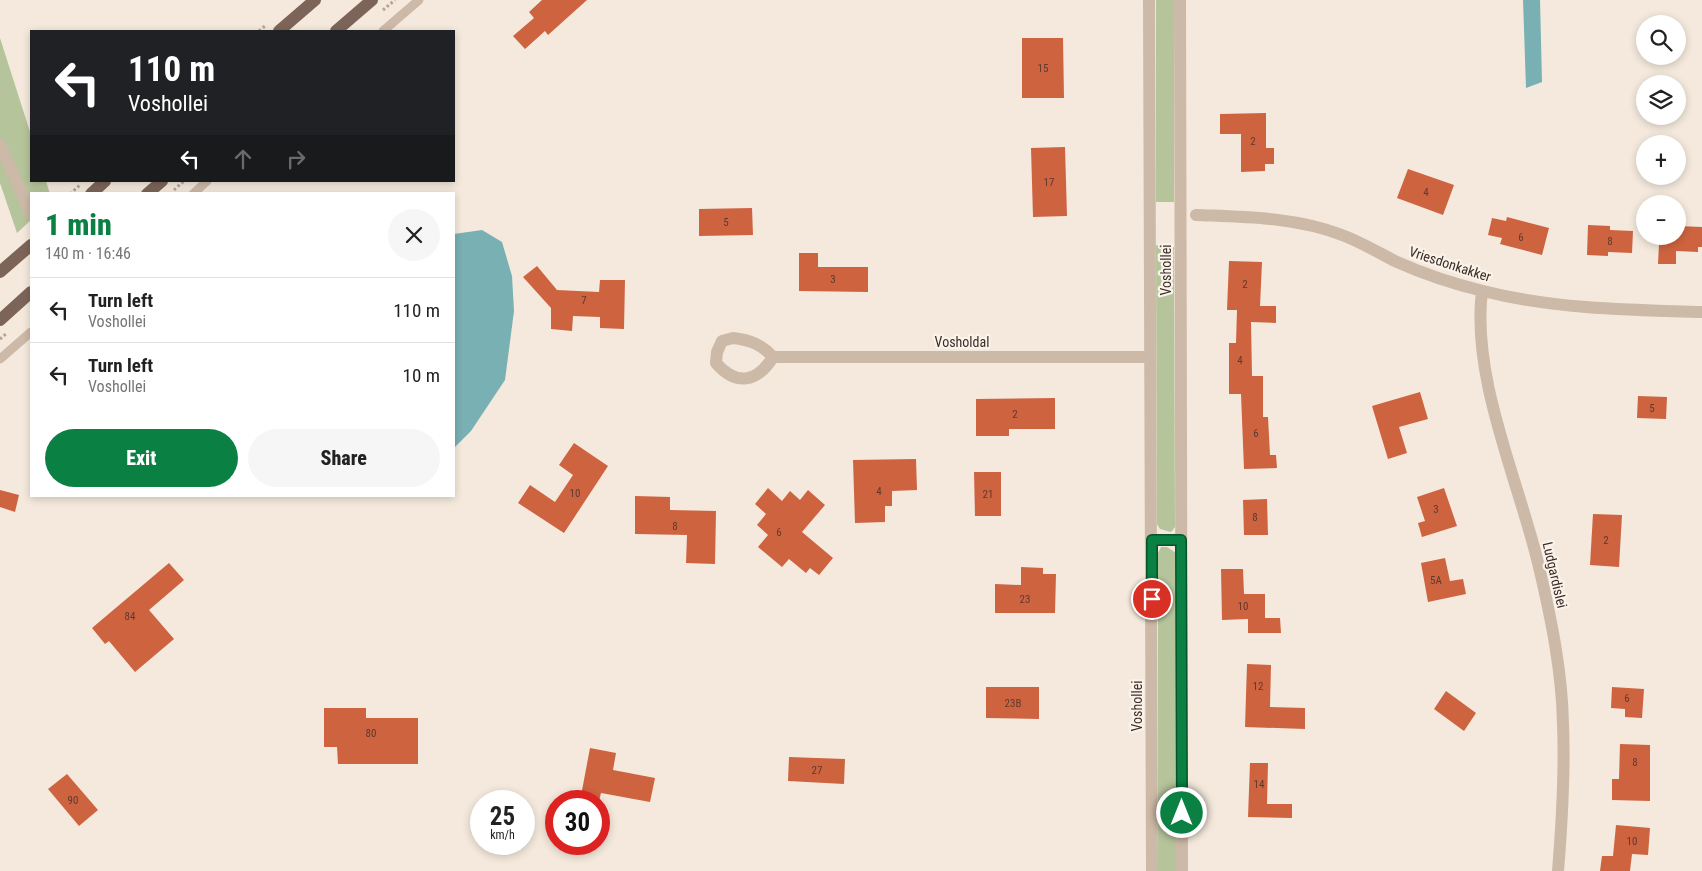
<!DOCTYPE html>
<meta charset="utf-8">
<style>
body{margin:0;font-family:"Roboto Condensed",sans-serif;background:#f6f6f6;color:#222;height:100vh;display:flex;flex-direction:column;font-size:19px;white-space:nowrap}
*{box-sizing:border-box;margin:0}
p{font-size:16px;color:#767676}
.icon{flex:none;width:28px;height:28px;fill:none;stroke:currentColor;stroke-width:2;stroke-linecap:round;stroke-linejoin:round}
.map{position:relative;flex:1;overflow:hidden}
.sheet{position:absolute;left:30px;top:192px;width:425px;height:305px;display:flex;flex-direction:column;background:#fff;border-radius:0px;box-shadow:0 2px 8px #0003}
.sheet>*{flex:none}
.banner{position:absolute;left:30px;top:30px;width:425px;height:152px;border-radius:0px;box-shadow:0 2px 8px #0003;background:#202124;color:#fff;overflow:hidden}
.fabs{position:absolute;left:1636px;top:15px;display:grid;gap:10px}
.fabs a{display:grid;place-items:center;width:50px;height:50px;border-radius:50%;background:#fff;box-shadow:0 2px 8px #0003;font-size:25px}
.speed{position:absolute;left:470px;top:790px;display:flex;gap:10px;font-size:25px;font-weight:700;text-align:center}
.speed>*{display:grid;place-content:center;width:65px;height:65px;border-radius:50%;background:#fff;box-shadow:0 2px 8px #0003;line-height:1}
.speed small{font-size:12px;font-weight:400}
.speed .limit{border:8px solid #d22;background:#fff;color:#111}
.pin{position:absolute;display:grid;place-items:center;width:42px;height:42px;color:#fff;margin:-21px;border:2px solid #fff;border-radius:50%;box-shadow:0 1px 5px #0007}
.me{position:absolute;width:55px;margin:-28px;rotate:0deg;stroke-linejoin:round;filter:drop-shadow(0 0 4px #0008)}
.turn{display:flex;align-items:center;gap:18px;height:105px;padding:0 15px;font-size:22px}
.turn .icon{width:65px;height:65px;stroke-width:2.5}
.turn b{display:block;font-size:35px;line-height:42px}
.lanes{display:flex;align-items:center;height:48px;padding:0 15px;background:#0003;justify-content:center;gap:25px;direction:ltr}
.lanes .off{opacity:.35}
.round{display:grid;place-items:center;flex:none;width:52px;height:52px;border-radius:26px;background:#f6f6f6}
.headline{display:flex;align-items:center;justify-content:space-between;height:85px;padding:0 15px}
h1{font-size:30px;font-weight:800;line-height:38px;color:#0b8043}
.cta{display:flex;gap:10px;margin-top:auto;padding:10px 15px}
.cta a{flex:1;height:58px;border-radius:30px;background:#0b8043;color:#fff;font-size:20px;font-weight:800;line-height:58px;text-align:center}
.cta a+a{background:#f6f6f6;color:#222}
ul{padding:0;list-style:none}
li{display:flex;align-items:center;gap:15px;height:65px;padding:0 15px;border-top:1px solid #e0e0e0}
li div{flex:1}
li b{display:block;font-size:19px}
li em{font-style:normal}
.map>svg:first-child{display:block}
</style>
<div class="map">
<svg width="1702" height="871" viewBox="0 0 1702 871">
<rect width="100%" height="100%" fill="#f4e9dc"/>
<g fill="#b6c49b">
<rect x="1156" y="0" width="18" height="202"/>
<polygon points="0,38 31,135 31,181 46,181 50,194 31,194 31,220 17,233 0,183"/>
<polygon points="1156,245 1174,247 1175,527 1171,532 1160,529 1157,524"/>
<polygon points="1161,547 1167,547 1176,553 1176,871 1158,871 1158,553"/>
</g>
<g fill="#79b0b3">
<polygon points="1523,0 1540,0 1542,82 1526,88"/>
<polygon points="482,230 502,242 512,276 514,311 505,380 471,431 454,448 454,234"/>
</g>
<g fill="#ce6340">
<polygon points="542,0 587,0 548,35 545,31 525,49 513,36 534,18 529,12"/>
<polygon points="1022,38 1063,38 1064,98 1022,98"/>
<polygon points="1266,113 1266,148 1274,148 1274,164 1265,164 1265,171 1241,172 1241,134 1220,134 1220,114"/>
<polygon points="1065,147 1067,216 1033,217 1031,148"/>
<polygon points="1408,169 1454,185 1443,215 1397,198"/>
<polygon points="752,208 753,235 699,236 699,209"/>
<polygon points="1507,217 1549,228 1542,255 1500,244 1502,238 1488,235 1492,218 1506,221"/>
<polygon points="1588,225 1610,226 1610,230 1633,231 1632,253 1608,252 1608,256 1587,255"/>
<polygon points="1678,226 1702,227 1702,247 1698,247 1698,252 1676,251 1676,264 1658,264 1659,244 1666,244 1666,236 1678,236"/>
<polygon points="799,253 818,253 818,267 868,267 868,292 799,291"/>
<polygon points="1229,261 1262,262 1260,306 1276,306 1276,323 1251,322 1252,376 1263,376 1263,417 1268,417 1270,455 1276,455 1277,468 1244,469 1241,394 1229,394 1229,343 1236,343 1237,310 1227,310"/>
<polygon points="537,266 557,290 599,292 600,280 625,280 624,329 600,328 600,317 573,316 572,331 551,329 551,308 523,277"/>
<polygon points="1420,392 1428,419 1399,427 1407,453 1388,459 1372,406"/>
<polygon points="1638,396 1667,397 1666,419 1637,418"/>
<polygon points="1055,398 1055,429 1009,429 1009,436 976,436 976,399"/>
<polygon points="574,443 608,466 564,533 518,503 530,485 555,502 573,475 559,465"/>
<polygon points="916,459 917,490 892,491 892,506 885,506 885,522 855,523 853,460"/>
<polygon points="974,472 1001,472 1001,516 975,516"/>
<polygon points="768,488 782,501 790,491 800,500 808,490 825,505 802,532 833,558 819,575 810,568 806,573 789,559 782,567 758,547 768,535 757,525 766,514 755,504"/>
<polygon points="1444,488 1457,526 1422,537 1418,523 1425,521 1417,497"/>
<polygon points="0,490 19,495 15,512 0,507"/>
<polygon points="635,496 670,497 670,510 716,511 715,564 686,563 687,535 635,534"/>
<polygon points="1267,499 1268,535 1244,535 1243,500"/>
<polygon points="1593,514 1622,515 1619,567 1590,565"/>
<polygon points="1445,558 1450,581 1463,579 1466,594 1428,602 1421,563"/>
<polygon points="169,563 184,580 149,610 174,639 135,672 109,641 105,644 92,628"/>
<polygon points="1021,567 1043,568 1043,574 1056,574 1055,613 995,613 995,584 1021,585"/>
<polygon points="1221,569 1243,569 1244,594 1265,594 1265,618 1280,618 1281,633 1248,633 1248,619 1222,620"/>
<polygon points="1247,664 1271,665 1270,707 1305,708 1305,729 1245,727"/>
<polygon points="986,687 1039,687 1039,719 986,718"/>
<polygon points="1612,687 1644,689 1642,718 1625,717 1625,709 1611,708"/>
<polygon points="1446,691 1476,713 1464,731 1434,709"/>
<polygon points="324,708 366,708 366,718 418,718 418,764 338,764 337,747 324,747"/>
<polygon points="1620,744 1650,745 1650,801 1612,800 1612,779 1619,779"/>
<polygon points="590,748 616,753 613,770 655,778 650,802 601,793 599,801 580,801"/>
<polygon points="789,757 845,759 844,784 788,781"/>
<polygon points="1250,763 1268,763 1267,804 1292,804 1292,818 1248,817"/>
<polygon points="67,774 98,810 79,826 48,789"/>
<polygon points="1616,825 1650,828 1648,855 1632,854 1630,871 1600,871 1602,856 1613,856"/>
</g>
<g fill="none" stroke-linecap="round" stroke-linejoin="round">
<g stroke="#b9a291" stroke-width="3" stroke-dasharray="2.5 2.5" stroke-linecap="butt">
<polyline points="383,10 395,0"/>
<polyline points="259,31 266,25"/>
<polyline points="174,190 184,181"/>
<polyline points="70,194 80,185"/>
<polyline points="0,339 7,333"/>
</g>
<g stroke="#cdb9a7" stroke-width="9">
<polyline points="383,31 419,0"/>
<polyline points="193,194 207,181"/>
<polyline points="0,359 31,332"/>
</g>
<g stroke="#cdb9a7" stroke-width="12">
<polyline points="1149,0 1152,871"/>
<polyline points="1180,0 1182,871"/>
<polyline points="0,145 31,214"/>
<path d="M 1196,215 C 1244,217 1296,217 1342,235 C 1361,242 1379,253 1397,262 C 1424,274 1454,284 1483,291 C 1555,309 1628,310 1702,312"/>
<path d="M 1482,291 C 1471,379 1519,481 1539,567 C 1551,618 1562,671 1563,724 C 1565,773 1562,822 1558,871"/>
<path d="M 733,338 C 750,340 761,344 773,357 C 757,383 736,386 716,363 L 717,352 L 722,341 Z"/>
<polyline points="773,357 1150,357"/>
<polyline points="1152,540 1181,540"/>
</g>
<g stroke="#7c6458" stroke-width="12">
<polyline points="279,31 315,0"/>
<polyline points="336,31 372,0"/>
<polyline points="91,194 105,181"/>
<polyline points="147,194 162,181"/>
<polyline points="0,272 31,245"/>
<polyline points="0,320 31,292"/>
</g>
</g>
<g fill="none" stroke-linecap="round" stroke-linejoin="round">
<defs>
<polyline id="route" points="1152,599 1152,540 1181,540 1182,813"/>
</defs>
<use href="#route" stroke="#07532c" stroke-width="12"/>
<use href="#route" stroke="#0b8043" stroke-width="9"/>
</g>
<g text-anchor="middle" stroke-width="4.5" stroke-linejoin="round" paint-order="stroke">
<g font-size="11" fill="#5e3a2e">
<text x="1043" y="72">15</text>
<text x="1253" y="145">2</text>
<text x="1049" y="186">17</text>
<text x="1426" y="196">4</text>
<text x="726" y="226">5</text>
<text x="1521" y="241">6</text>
<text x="1610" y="245">8</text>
<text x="833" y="283">3</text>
<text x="1245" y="288">2</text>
<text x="584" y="304">7</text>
<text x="1240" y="364">4</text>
<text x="1652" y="412">5</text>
<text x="1015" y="418">2</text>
<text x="1256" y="437">6</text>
<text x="879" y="495">4</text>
<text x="575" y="497">10</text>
<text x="988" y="498">21</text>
<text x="1436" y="513">3</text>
<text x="1255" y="521">8</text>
<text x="675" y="530">8</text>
<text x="779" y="536">6</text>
<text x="1606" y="544">2</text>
<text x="1436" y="584">5A</text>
<text x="1025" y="603">23</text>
<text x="1243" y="610">10</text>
<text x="130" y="620">84</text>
<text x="1258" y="690">12</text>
<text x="1627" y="702">6</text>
<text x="1013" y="707">23B</text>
<text x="371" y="737">80</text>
<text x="1635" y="766">8</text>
<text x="817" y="774">27</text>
<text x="1259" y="788">14</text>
<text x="73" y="804">90</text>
<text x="1632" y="845">10</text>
</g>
<g font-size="14" fill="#392d28" stroke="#fbf3e9">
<text transform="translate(1450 264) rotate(18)" y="5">Vriesdonkakker</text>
<text transform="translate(1166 270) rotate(-90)" y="5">Voshollei</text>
<text x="962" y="347">Vosholdal</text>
<text transform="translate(1555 575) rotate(77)" y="5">Ludgardislei</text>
<text transform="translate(1137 706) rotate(-90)" y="5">Voshollei</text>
</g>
</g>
</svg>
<div class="fabs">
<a><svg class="icon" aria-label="search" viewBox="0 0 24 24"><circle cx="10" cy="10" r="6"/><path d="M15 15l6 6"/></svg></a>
<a><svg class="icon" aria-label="layers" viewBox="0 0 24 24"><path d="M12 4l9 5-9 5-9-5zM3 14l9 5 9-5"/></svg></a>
<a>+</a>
<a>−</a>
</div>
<div class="speed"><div>25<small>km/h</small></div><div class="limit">30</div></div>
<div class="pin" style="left:1152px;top:599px;background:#d93025"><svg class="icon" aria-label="arrive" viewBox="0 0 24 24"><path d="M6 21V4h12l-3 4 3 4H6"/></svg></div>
<svg class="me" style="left:1182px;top:813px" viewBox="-20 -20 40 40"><circle r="17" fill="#0b8043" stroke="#fff" stroke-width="3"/><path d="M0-11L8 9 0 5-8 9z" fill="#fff"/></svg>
<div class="banner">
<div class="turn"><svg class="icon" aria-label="left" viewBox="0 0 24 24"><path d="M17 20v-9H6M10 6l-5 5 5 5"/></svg><div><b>110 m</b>Voshollei</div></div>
<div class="lanes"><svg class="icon" aria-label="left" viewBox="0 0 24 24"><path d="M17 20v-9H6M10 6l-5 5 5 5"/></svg><svg class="icon off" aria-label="ahead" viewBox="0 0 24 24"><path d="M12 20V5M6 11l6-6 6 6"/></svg><svg class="icon off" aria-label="right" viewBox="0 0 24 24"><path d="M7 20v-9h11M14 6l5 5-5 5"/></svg></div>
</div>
<section class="sheet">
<div class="headline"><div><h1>1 min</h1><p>140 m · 16:46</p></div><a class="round"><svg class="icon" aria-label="close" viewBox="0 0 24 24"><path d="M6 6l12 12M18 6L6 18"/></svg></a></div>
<ul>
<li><svg class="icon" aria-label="left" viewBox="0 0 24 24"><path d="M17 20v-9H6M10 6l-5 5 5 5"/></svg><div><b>Turn left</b><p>Voshollei</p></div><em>110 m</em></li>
<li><svg class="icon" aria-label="left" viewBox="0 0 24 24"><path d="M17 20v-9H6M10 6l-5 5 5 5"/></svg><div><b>Turn left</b><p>Voshollei</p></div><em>10 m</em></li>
</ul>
<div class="cta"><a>Exit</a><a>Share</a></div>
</section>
</div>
